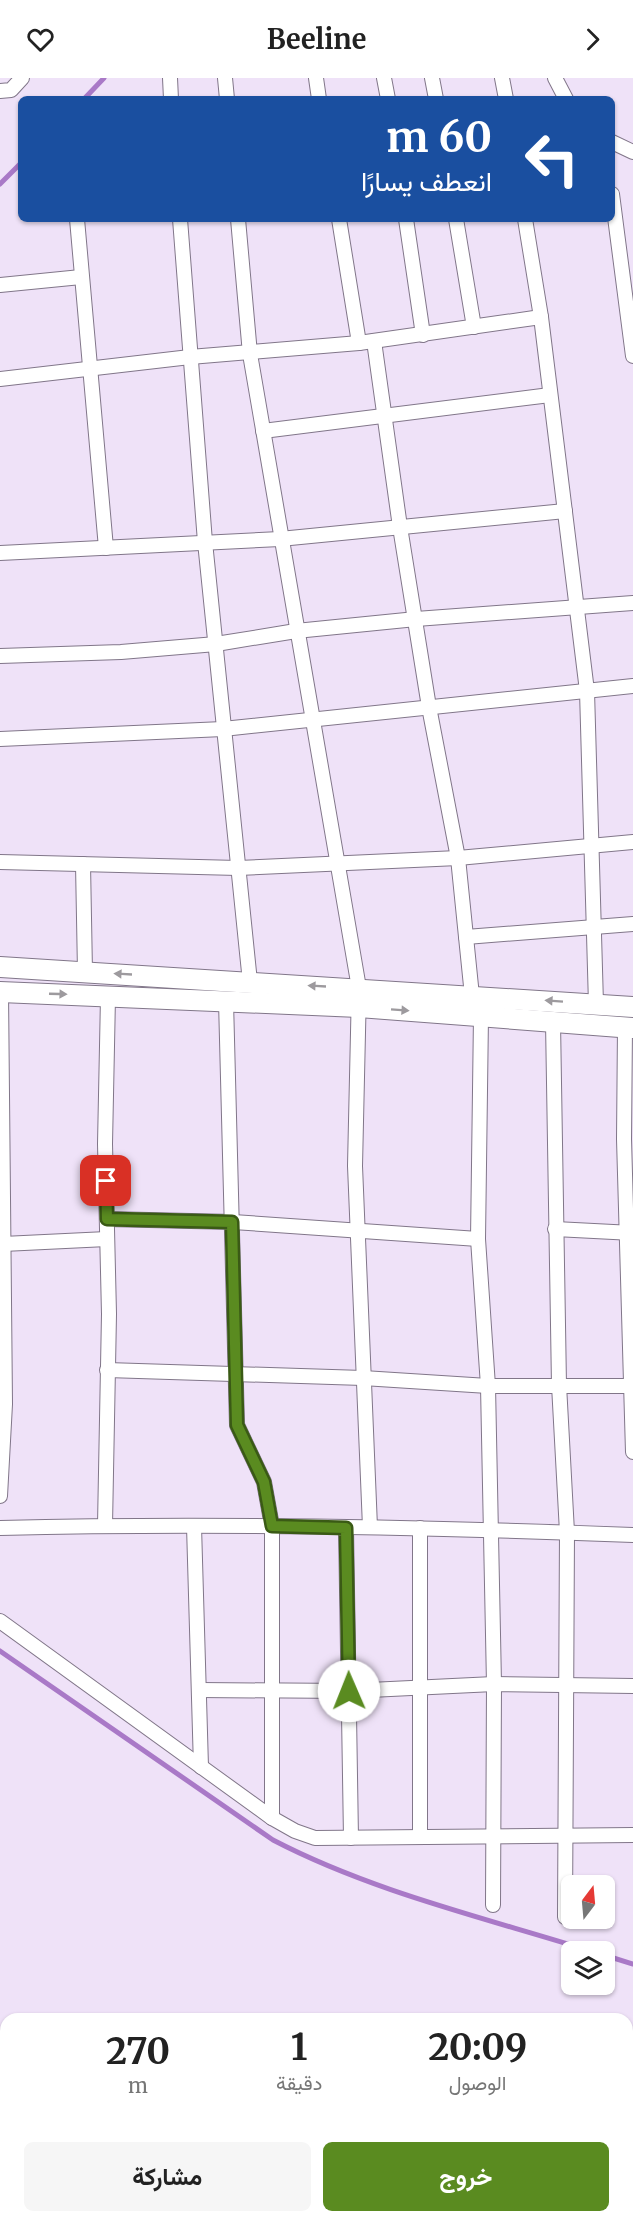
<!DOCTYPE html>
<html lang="ar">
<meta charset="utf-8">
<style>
body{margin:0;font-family:Merriweather,Vazirmatn,serif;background:#f6f6f6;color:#222;direction:rtl;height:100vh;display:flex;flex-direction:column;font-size:22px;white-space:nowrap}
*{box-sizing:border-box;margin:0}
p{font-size:20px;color:#767676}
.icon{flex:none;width:33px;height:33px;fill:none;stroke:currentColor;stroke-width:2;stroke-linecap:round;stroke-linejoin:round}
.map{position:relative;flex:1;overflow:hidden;direction:ltr}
.sheet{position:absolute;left:0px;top:1935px;width:633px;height:210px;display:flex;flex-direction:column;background:#fff;border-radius:18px 18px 0 0;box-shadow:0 2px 4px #0004;direction:rtl}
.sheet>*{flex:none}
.guide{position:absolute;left:18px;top:18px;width:597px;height:126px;border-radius:9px;box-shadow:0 2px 4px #0004;direction:rtl;background:#1a4fa0;color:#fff;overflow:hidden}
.needle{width:39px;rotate:16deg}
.tools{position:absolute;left:561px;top:1797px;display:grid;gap:12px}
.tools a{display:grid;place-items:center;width:54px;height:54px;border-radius:9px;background:#fff;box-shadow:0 2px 4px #0004;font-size:30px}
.pin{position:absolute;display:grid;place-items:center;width:51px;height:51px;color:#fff;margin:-26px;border-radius:12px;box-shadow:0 3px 9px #0006}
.me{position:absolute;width:66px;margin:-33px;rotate:359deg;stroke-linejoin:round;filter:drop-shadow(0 0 4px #0008)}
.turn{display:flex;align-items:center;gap:21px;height:126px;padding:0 24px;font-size:27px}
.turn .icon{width:78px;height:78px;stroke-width:2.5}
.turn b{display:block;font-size:42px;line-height:51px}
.eta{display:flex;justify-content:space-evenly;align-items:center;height:102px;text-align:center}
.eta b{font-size:36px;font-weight:700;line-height:42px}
.cta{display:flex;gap:12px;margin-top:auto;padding:12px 24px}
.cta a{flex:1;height:69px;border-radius:9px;background:#5a8b20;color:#fff;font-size:24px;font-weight:700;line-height:69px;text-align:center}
.cta a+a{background:#f6f6f6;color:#222}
header{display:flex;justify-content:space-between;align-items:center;height:78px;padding:0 24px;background:#fff;font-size:27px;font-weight:700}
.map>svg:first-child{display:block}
</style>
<header><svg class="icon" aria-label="forward" viewBox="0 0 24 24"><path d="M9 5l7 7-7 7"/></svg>Beeline<svg class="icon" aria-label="heart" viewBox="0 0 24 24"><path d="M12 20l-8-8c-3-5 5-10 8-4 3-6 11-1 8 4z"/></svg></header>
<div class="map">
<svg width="633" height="2145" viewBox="0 0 633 2145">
<rect width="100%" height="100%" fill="#efe2f8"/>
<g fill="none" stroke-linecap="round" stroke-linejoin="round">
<g stroke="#a979c7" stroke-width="5">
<polyline points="84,21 104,0"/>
<polyline points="0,106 21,85"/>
<path d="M 0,1573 L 273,1762 C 373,1814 486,1840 594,1874"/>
<polyline points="604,1877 633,1886"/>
</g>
<defs>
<g id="minor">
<polyline points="170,0 171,21"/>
<polyline points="225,0 227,21"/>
<polyline points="316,0 319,21"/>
<polyline points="384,0 388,21"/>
<polyline points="432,0 436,21"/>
<polyline points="502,0 506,21"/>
<polyline points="555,0 566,21"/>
<polyline points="0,13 11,12 22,0"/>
<polyline points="612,64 633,74"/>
<polyline points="612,116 633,278"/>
<polyline points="77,141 106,470"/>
<polyline points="180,141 205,464 250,904"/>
<polyline points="238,141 250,276 359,910 355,1088 370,1449"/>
<polyline points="339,141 359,265"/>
<polyline points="406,141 423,257"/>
<polyline points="456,141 474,249"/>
<polyline points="525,141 541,239 587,613 596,926"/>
<polyline points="0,207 81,199"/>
<polyline points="374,263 400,449 429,629 458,780 472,918"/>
<polyline points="0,301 190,279 359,265 541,239"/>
<polyline points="263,353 550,317"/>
<polyline points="0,475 280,461 565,433"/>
<polyline points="0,578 121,574 216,566 296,553 416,541 633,525"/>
<polyline points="0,661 223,651 633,608"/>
<polyline points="0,784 238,790 458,780 633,764"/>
<polyline points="83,786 85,894"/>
<polyline points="466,859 633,846"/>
<polyline points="226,923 237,1347 264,1404 272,1448 272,1740"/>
<polyline points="481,938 478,1161 488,1308 494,1606 493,1827"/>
<polyline points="553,944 559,1307 567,1454 565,1839"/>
<polyline points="625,949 624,1061 633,1374"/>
<polyline points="107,1141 233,1144 478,1161"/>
<polyline points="555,1151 633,1155"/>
<polyline points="3,1166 107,1161"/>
<polyline points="107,1292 363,1300 488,1308 633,1308"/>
<polyline points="0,1418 5,1326 1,914"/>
<polyline points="105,1447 109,1236 105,1066 108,919"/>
<polyline points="194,1448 201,1689"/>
<path d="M 0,1450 C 211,1445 422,1449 633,1457"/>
<polyline points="346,1450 351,1760"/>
<polyline points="0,1543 272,1740 295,1753 315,1760 633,1757"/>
<polyline points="199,1612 349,1613 494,1606 633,1608"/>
<polyline points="420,1759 420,1450"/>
</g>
<g id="secondary">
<polyline points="0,889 633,929"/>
<polyline points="0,914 359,929 633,950"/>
</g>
</defs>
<use href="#minor" stroke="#817689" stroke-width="16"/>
<use href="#secondary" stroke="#817689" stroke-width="22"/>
<use href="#minor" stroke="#fff" stroke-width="14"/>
<use href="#secondary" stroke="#fff" stroke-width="20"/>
</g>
<defs><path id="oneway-solid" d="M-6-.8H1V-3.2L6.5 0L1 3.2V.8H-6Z" transform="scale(1.5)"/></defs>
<g fill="#9d9a9e">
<use href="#oneway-solid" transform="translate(123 896) rotate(-177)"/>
<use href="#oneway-solid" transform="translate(317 908) rotate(-177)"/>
<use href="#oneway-solid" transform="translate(58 916) rotate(2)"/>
<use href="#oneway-solid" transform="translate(554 923) rotate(-176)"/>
<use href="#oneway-solid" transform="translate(400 932) rotate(4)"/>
</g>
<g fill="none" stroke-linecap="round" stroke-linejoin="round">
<defs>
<polyline id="route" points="106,1103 107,1141 232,1144 237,1347 264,1404 272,1448 346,1450 349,1613"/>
</defs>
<use href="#route" stroke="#3a5a15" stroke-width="15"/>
<use href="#route" stroke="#5a8b20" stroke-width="10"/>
</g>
</svg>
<div class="tools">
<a><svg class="needle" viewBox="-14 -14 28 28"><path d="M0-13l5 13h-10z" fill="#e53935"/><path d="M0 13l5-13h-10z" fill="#767676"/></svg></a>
<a><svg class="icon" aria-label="layers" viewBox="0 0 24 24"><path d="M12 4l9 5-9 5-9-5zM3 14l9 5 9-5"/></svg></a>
</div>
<div class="pin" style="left:106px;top:1103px;background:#d93025"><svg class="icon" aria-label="arrive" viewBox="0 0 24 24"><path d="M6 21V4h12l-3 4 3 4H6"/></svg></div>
<svg class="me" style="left:349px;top:1613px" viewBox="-20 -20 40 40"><circle r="19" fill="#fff"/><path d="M0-13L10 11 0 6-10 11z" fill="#5a8b20"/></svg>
<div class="guide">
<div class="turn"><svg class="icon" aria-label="left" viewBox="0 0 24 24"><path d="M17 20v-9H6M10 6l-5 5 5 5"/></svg><div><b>60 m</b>انعطف يسارًا</div></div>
</div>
<section class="sheet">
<div class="eta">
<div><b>20:09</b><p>الوصول</p></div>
<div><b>1</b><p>دقيقة</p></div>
<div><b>270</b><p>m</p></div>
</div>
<div class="cta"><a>خروج</a><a>مشاركة</a></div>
</section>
</div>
